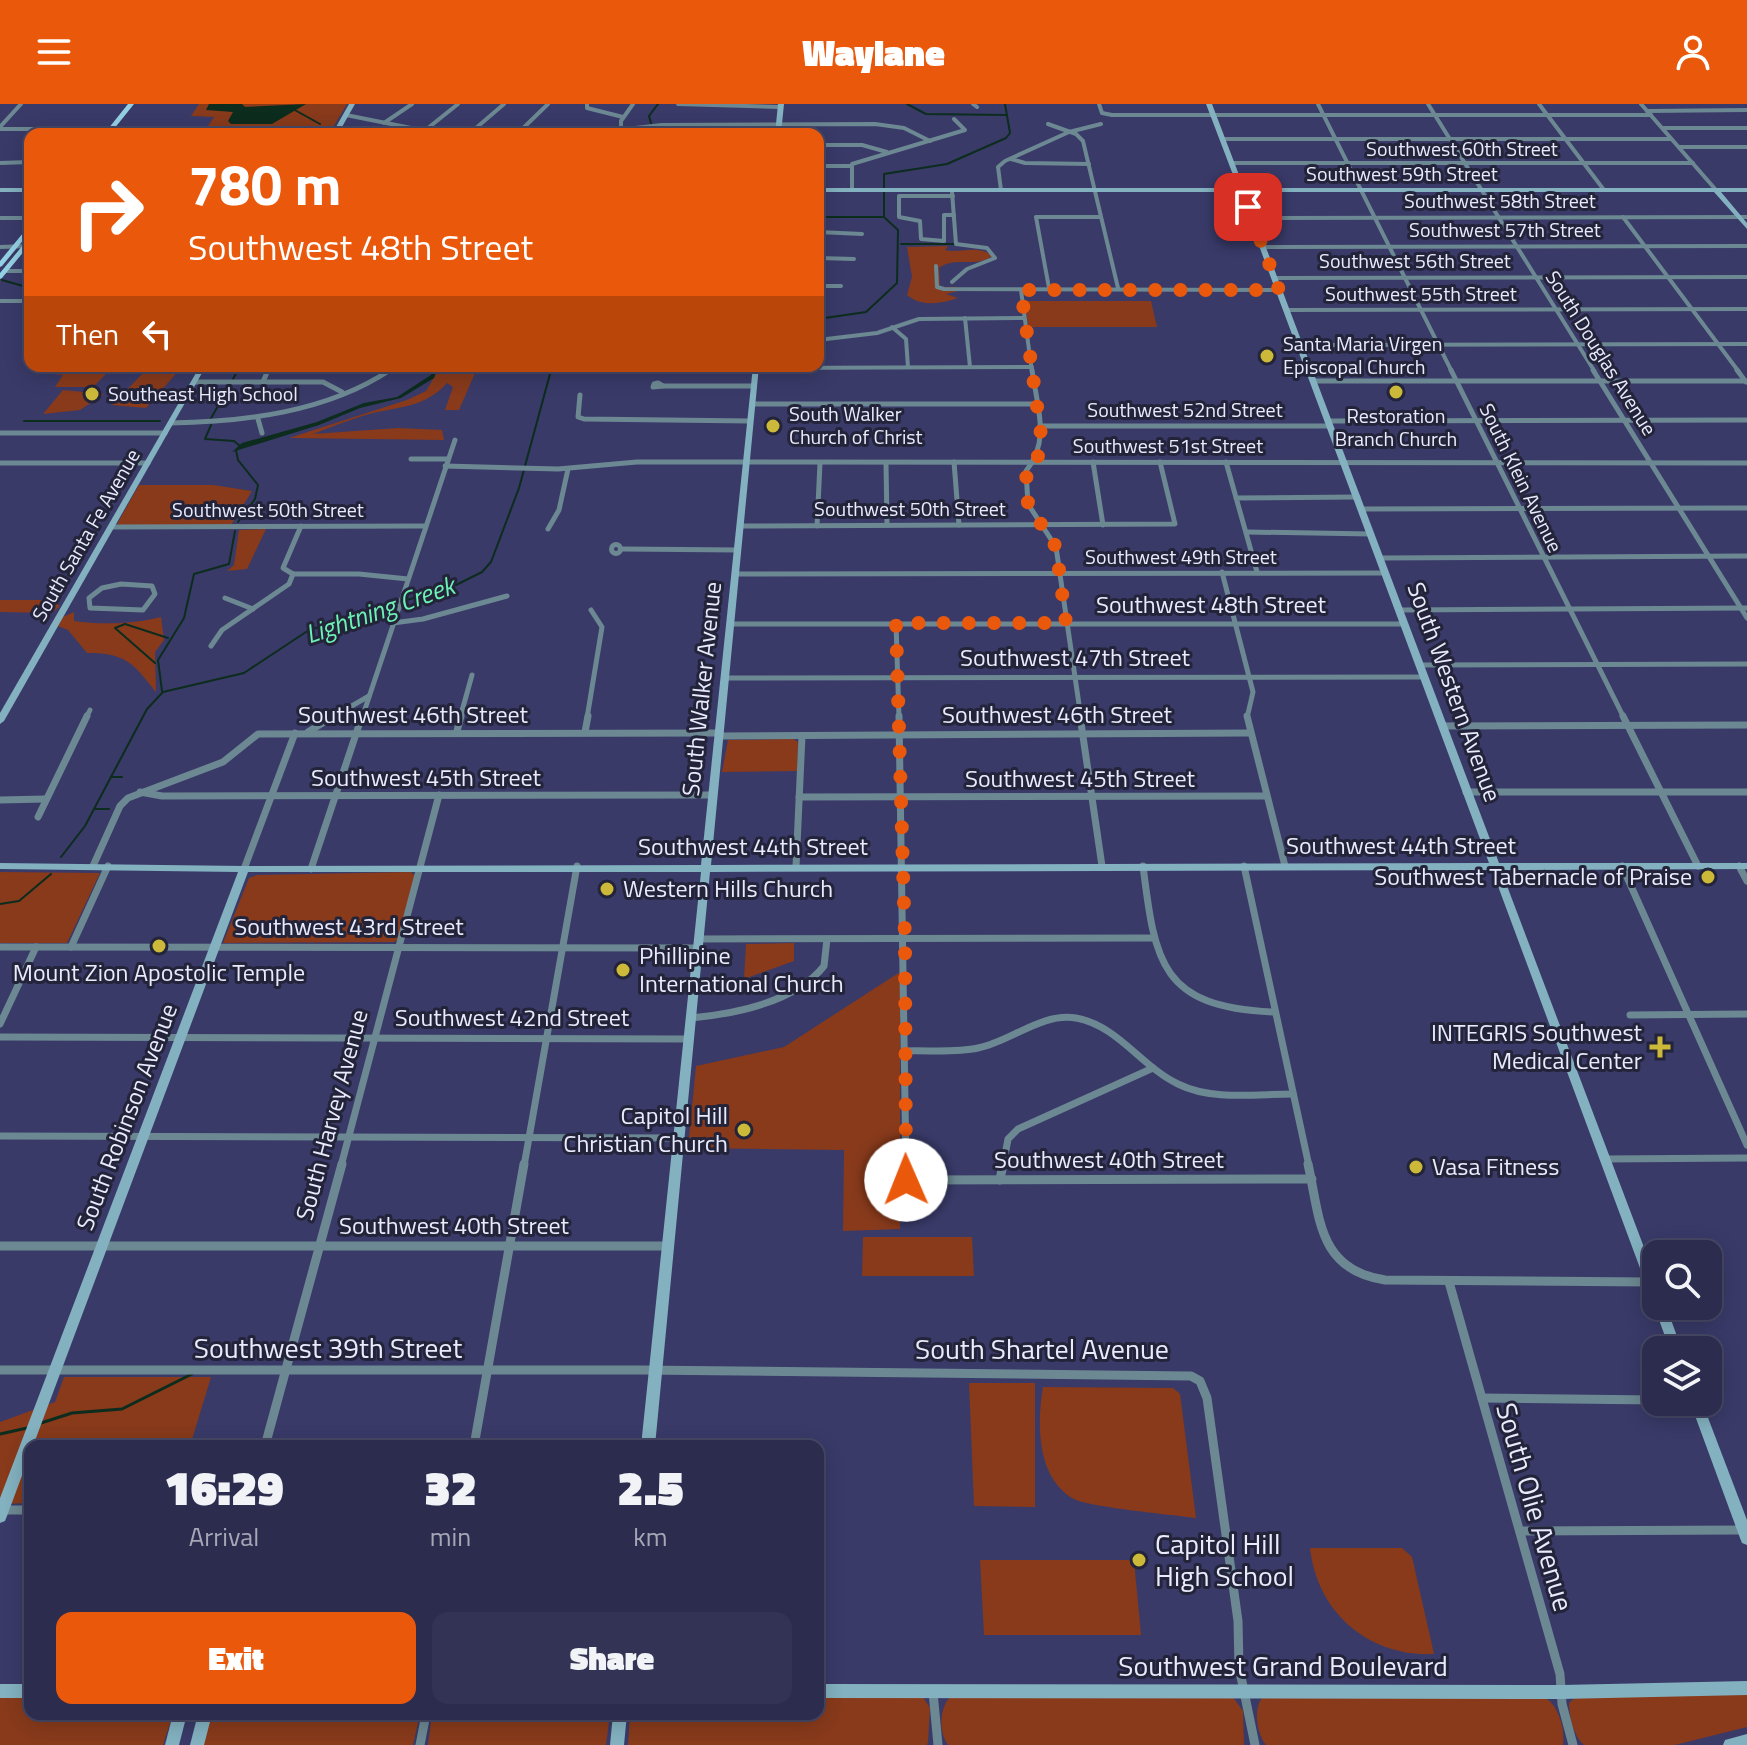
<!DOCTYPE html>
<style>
body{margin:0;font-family:"Titillium Web",sans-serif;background:#333455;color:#f1f3f6;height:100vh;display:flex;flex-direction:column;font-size:30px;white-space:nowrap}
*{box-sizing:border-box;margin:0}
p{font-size:26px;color:#a6a7b6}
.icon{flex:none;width:44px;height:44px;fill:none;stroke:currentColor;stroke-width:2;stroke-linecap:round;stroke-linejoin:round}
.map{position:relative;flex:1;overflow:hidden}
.side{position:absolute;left:24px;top:1336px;width:800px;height:280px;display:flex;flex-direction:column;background:#2b2c4e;border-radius:16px;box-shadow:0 4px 20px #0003,0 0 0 2px #474866}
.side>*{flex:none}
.guide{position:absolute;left:24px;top:24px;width:800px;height:244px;border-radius:16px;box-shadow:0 4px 20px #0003,0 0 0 2px #474866;background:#ea580c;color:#fff;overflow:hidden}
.buttons{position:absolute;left:1642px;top:1136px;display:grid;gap:16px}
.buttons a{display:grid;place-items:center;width:80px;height:80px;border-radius:16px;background:#2b2c4e;box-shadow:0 4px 20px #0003,0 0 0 2px #474866;font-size:40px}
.pin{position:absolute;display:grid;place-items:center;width:68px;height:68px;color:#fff;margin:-34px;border-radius:16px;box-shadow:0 4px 12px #0006}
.me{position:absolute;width:88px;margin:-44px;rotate:359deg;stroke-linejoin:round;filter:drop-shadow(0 0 6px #0008)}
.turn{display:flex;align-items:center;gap:28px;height:168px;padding:0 32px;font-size:36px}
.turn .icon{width:104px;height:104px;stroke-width:2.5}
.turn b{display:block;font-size:56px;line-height:68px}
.then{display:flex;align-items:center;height:76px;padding:0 32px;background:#0003;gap:16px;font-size:30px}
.eta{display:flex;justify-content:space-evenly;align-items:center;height:136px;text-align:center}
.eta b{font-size:48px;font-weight:800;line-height:56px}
.cta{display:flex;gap:16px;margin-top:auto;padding:16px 32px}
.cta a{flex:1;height:92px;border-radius:16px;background:#ea580c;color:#fff;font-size:32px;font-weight:800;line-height:92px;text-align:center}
.cta a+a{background:#333455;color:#f1f3f6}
header{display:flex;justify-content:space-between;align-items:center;height:104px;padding:0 32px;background:#ea580c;color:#fff;font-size:36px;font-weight:800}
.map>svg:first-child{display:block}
</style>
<header><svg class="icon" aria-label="menu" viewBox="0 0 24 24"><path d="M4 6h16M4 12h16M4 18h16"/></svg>Waylane<svg class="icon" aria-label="person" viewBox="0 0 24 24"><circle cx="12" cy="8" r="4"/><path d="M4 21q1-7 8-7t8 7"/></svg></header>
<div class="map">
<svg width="1747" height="1641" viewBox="0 0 1747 1641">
<rect width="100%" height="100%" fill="#393a68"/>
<g fill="#883a1b">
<polygon points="199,0 347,0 329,30 218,30 221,25 206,25 214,13 191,12"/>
<path d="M 948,142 L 945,146 C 961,150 978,140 992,152 C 977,164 954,152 939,164 L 940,183 L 957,183 L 958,187 L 946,190 L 958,194 C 941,200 921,203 907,191 L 912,173 L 907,143 Z"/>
<polygon points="1025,197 1151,197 1157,223 1028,223"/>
<polygon points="58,262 114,262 93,283 55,283 63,271 54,270"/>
<path d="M 441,262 L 478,262 L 459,306 L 445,306 L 453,283 L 447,279 C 425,303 403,302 373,309 C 353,314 332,323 313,330 L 398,324 L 442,326 L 444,336 L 289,334 L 407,296 L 426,287 Z"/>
<polygon points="149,263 180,265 146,304 112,301"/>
<polygon points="63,286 104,290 80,306 43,310"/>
<polygon points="139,381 213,381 252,387 231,421 121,421 117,420"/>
<polygon points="266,425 247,465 227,467 234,461 239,426"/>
<polygon points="0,496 51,496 60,502 52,509 0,508"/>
<path d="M 74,508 L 74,517 C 101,521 134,520 161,513 L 164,536 L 155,548 L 156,588 C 133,559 126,549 87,549 L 68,526 L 58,522 L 63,513 Z"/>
<polygon points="793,635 798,638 797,667 722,668 728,636"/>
<polygon points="0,768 100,769 67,839 0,839"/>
<polygon points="411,768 415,772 398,836 394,838 223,839 249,774 257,771"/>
<polygon points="794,839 794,857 744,875 746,840"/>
<polygon points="900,868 900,1125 843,1127 844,1046 688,1044 696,962 784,943"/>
<polygon points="863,1133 972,1133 974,1172 862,1172"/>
<polygon points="64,1273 211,1273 190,1342 30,1342 30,1399 0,1400 0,1318 55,1298"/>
<polygon points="969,1279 1035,1279 1035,1403 974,1402"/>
<path d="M 1043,1283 L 1173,1284 L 1180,1290 L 1196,1414 C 1174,1411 1088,1403 1074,1395 C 1036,1374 1037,1318 1043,1283 Z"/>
<path d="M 1310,1444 L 1402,1444 L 1412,1453 L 1434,1550 C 1369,1553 1317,1509 1310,1444 Z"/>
<polygon points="980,1456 1134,1456 1141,1531 984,1531"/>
<path d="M 1747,1589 L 1747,1623 L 1675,1641 L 1584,1641 C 1574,1633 1569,1612 1569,1599 L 1576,1593 Z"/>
<polygon points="0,1592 30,1592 30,1610 173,1610 163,1641 0,1641"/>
<polygon points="818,1592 923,1593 930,1604 928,1638 927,1641 628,1641 630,1610 818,1610"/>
<path d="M 1233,1593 L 1243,1607 L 1244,1641 L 948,1641 C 939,1628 939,1607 949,1594 Z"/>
<path d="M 1262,1594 L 1546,1594 C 1559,1603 1565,1625 1563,1641 L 1266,1641 C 1257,1631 1253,1605 1262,1594 Z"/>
<polygon points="210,1610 420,1610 413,1641 203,1641"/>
<polygon points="432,1610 610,1610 606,1641 428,1641"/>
</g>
<g fill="#0c2c1d">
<polygon points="209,0 242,0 245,3 306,0 272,20 231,20 228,17 233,8 206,6"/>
<polygon points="433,262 438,262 434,274 401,294 360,304 319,321 232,348 242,339 317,318 364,299 397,293 431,271"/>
</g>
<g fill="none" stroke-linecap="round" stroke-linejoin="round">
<g stroke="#0c2c1d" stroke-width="2">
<polyline points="907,0 926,10 1006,11"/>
<polyline points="293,5 320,20"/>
<polyline points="651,19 649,12 658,0"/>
<polyline points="818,113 883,113"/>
<polyline points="884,113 884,70 947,60 1006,34 1010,29 1005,0"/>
<polyline points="901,140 955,140"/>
<polyline points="2,176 30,184"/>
<polyline points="30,201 25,211 30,211"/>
<polyline points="818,215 866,208 897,179 898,126 885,114"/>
<polyline points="233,275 240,262"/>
<polyline points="210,316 230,281"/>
<polyline points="24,317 160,317"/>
<polyline points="211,321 205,335 234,337 240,342"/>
<polyline points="236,346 238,356 258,381 255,395 238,418"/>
<polyline points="155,559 115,524 125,520 168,534"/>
<polyline points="162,587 158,556 184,514 194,470 229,460 235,427"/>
<polyline points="111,673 122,673"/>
<polyline points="95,705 109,705"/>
<polyline points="61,753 85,722 147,605 163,588 244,569 309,526 456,481 482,468 491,458 519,384 550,270 562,262"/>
<polyline points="0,800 19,797 51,770"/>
</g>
<g stroke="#0c2c1d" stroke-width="3">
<polyline points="41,1319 72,1309 122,1305 192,1270"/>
<polyline points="0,1330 27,1324"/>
</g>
<g stroke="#6c8892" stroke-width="4">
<polyline points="587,0 587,4 623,13"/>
<polyline points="678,0 780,3"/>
<polyline points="973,0 977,3"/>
<polyline points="1099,0 1102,9 1112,11 1651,11"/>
<polyline points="1318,0 1452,268"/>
<polyline points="1428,0 1595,268"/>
<polyline points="1539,0 1604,86"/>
<polyline points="1641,0 1716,86"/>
<polyline points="1647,7 1747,6"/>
<polyline points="346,11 441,30"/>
<polyline points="384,19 412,0"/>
<polyline points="1048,20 1076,30 1083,37 1118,184"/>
<polyline points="0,23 21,0"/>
<polyline points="1663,24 1747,24"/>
<polyline points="0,25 111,25"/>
<polyline points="621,25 621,17 633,0"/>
<polyline points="570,26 571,30"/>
<polyline points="423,28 458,0"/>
<polyline points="469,30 504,0"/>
<polyline points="517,30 548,0"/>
<polyline points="580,30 662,21 875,20 904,24 930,37"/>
<polyline points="1222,35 1671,35"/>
<polyline points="818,41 862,41 887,48"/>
<polyline points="1679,43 1747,43"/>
<polyline points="1011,55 1025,59 1089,60"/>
<polyline points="0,59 30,58"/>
<polyline points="1232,59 1693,59"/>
<polyline points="818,62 851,62"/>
<polyline points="852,86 852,60 965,26 954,15"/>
<polyline points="1001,86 998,63 1005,57 1069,28 1101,20"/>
<polyline points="952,88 956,140 987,144 995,154 967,165 952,178"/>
<polyline points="953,92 899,92 899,113 920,117 921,135 944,137 944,111 954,111"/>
<polyline points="1623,113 1739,268"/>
<polyline points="0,114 30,114"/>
<polyline points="1253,114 1747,113"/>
<polyline points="818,128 862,130"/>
<polyline points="0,143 30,142"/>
<polyline points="1263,143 1747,142"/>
<polyline points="818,154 854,155"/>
<polyline points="936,162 937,183 944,185 1279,186"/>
<polyline points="5,167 30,167"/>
<polyline points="1275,174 1747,173"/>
<polyline points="818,182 841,182"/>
<polyline points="1049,184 1036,113 1100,113"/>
<polyline points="1021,186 1032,268"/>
<polyline points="0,197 30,197"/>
<polyline points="818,204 822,202"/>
<polyline points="1287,206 1747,205"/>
<polyline points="965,214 970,263"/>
<polyline points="892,223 906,235 908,263"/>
<polyline points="818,236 877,229 919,215 1024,214"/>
<polyline points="1300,241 1747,240"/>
<polyline points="755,264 1032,263"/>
<polyline points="267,268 270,262"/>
<polyline points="387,268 396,262"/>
</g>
<g stroke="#6c8892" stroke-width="5">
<path d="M 1032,266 C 1037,303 1051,336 1026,367 L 1028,400 L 1056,443 L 1081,614"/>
<polyline points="1451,266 1624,614"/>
<polyline points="1593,266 1747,514"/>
<polyline points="1737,266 1746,278"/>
<polyline points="1314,277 1747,277"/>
<polyline points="194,278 323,278 342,288"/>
<polyline points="263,278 268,266"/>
<polygon points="658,279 663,282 653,283 654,280"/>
<polyline points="663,282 754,282"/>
<polyline points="580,291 578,313 584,315 750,317"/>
<polyline points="752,300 1037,300"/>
<polyline points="258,315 262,329"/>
<polyline points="1329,317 1747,316"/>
<path d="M 170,319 C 244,318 327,308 390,266"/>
<polyline points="1040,322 1330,322"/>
<polyline points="0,329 165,329"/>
<polyline points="411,355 448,355"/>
<polyline points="954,358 959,421"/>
<polyline points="1093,358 1103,421"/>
<polyline points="1226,358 1257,468"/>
<polyline points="0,359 148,359"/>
<polyline points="886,359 887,421"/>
<polyline points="445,362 558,365 637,358 1747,359"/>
<polyline points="1236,394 1358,393"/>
<polyline points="1362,405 1747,404"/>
<polyline points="740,422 1175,420 1160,358"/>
<polyline points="817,422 820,359"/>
<polyline points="111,423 424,422"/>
<polyline points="548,425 559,406 568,365"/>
<polyline points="1247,428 1371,430"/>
<circle cx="616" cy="445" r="4.5"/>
<polyline points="622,445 738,446"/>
<polyline points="1380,454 1747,452"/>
<polyline points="1222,468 1253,588 1247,614"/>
<polyline points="293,470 359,470 408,475"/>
<polyline points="293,470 283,464 301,422"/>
<polyline points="735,470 1386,469"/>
<polygon points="121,480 152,482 155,490 143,506 90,504 89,494 102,484"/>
<polyline points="225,494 253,505"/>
<polyline points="1400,506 1747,504"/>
<polyline points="393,519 423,515 507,492"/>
<polyline points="896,519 899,614"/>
<polyline points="730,520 1405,520"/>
<polyline points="211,542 222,526 289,480 293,470"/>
<polyline points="1420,561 1747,560"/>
<polyline points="725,574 1425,573"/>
<polyline points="86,614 90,606"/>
<polyline points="331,614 369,592"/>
<polyline points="362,614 455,336"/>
<polyline points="460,614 472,571"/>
<polyline points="587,614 602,523 591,506"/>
</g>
<g stroke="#6c8892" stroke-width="7">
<polyline points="899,612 906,1062"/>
<polyline points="1080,612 1102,762"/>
<polyline points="1247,612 1285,762"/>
<polyline points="1623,612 1698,762"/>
<polyline points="1443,622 1747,621"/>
<polyline points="457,627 461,612"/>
<polyline points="308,628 334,612"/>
<polyline points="585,628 588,612"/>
<polyline points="719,632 1250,629"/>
<polyline points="140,688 162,692 713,691"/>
<polyline points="1466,688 1747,688"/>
<polyline points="799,693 1265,692"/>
<polyline points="0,696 45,695"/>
<polyline points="38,713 87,612"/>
<polyline points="93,762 120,702 128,694 223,658 258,630 720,629"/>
<path d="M 1143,762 C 1155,859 1161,903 1273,908"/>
<polyline points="1244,762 1309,1062"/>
<polyline points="1622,762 1747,1041"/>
<polyline points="1739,762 1747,777"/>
<polyline points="796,763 802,632"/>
<polyline points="244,765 295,629"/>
<polyline points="311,765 362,612"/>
<polyline points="699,835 1154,834"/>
<polyline points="0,843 698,844"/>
<polyline points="71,843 108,762"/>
<polyline points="1630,911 1747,910"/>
<path d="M 691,914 C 734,910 796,898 824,862 L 827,835"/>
<polyline points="0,920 36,843"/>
<polyline points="0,933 688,935"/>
<path d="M 904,947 C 928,946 955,949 978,944 C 1010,938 1042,908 1076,914 C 1117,921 1142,963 1178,980 C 1212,997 1256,990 1293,990"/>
<polyline points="0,1032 679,1034"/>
<polyline points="1604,1055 1747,1054"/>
<polyline points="341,1062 439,691"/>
<polyline points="524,1062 577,762"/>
<polyline points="1003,1062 1008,1035 1018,1025 1153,964"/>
</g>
<g stroke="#6c8892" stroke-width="9">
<polyline points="906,1060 906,1076 1312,1075"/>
<path d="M 1308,1060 C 1320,1114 1318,1166 1385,1176 L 1651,1178"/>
<polyline points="1000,1076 1003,1060"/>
<polyline points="0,1142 668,1142"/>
<polyline points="1449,1178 1560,1570 1562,1600 1573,1641"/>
<polyline points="0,1266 641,1266 1191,1272 1200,1277 1207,1294 1238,1517 1239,1563 1255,1641"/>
<polyline points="1482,1294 1656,1296"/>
<polyline points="265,1342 342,1060"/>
<polyline points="474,1342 524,1060"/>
<polyline points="2,1406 30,1406"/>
<polyline points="1520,1427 1744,1426"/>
<polyline points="933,1588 938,1641"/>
<polyline points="420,1641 426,1610"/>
</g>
<g fill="#83b1c0" fill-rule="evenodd">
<polygon points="349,0 355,0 338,30 332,30"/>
<polygon points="778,0 784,0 781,30 775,30"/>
<polygon points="1206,0 1212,0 1244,84 1747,84 1747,88 1721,88 1747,119 1747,125 1714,88 1245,88 1499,759 1747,759 1747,765 1501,766 1656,1175 1656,1196 1652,1195 1650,1191 1492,766 710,768 655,1342 641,1342 701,768 248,768 33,1342 30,1342 30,1350 7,1412 5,1417 0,1419 0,1394 238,768 0,765 0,759 244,762 701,761 753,262 759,262 711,761 1489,759 1239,88 818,88 818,84 1238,84"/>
<rect x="0" y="84" width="30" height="4"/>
<polygon points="200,262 206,262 4,617 0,620 0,609"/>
<polygon points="1656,1198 1656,1202 1666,1202 1682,1246 1670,1246 1654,1202"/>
<polygon points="1690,1298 1702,1298 1747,1416 1747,1441 1742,1439 1740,1434"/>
<polygon points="1747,1577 1747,1591 1561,1595 818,1594 818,1580 1561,1581"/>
<rect x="0" y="1580" width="30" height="14"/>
<polygon points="173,1610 187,1610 179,1641 165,1641"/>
<polygon points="198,1610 212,1610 204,1641 190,1641"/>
<polygon points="613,1610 627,1610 624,1641 610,1641"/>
<polygon points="1747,1630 1747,1641 1723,1641 1725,1636"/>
</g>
<g fill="#94d0e4" fill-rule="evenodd">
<polygon points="128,0 134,0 110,30 104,30"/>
<polygon points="30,122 30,128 2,162 0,163 0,157 28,123"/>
<polygon points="30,134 30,140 2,174 0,175 0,169 28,135"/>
</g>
</g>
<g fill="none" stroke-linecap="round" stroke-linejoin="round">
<polyline stroke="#ea580c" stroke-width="14" stroke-dasharray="0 25.2" points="906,1076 905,836 896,519 1066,519 1056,443 1028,400 1026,367 1038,352 1042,338 1021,186 1279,186 1248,103"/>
</g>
<g fill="#ccb939" stroke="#23243a" stroke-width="3">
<circle cx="1267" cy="252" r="8"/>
<circle cx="1396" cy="288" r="8"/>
<circle cx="92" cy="290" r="8"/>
<circle cx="773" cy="322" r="8"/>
<circle cx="1708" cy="773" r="8"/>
<circle cx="607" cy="785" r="8"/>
<circle cx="159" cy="842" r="8"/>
<circle cx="623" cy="866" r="8"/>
<path d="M1656 931h8v8h8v8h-8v8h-8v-8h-8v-8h8z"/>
<circle cx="744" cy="1026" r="8"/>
<circle cx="1416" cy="1063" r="8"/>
<circle cx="1139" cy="1456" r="8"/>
</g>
<g text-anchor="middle" stroke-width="6" stroke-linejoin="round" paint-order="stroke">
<g font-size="20" fill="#e9ebfd" stroke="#23243a">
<text x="1462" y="52">Southwest 60th Street</text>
<text x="1402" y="77">Southwest 59th Street</text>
<text x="1500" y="104">Southwest 58th Street</text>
<text x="1505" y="133">Southwest 57th Street</text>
<text x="1415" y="164">Southwest 56th Street</text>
<text x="1421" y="197">Southwest 55th Street</text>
<text transform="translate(1601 249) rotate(58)" y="7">South Douglas Avenue</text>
<text x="1185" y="313">Southwest 52nd Street</text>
<text x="1168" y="349">Southwest 51st Street</text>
<text transform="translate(1521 374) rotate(64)" y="7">South Klein Avenue</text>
<text x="910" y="412">Southwest 50th Street</text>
<text x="268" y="413">Southwest 50th Street</text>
<text transform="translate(86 431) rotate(-60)" y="7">South Santa Fe Avenue</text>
<text x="1181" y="460">Southwest 49th Street</text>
</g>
<g font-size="20" fill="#e9ebfd" stroke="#23243a" text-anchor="start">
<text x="1283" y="247">Santa Maria Virgen<tspan x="1283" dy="23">Episcopal Church</tspan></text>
<text x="108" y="297">Southeast High School</text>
<text x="789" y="317">South Walker<tspan x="789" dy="23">Church of Christ</tspan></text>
<text x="1396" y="319" text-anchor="middle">Restoration<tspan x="1396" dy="23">Branch Church</tspan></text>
</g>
<g font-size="24" fill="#e9ebfd" stroke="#23243a">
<text x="1211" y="509">Southwest 48th Street</text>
<text x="1075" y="562">Southwest 47th Street</text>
<text transform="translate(702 585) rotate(-84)" y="8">South Walker Avenue</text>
<text transform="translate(1454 588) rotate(70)" y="8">South Western Avenue</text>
<text x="413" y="619">Southwest 46th Street</text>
<text x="1057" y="619">Southwest 46th Street</text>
<text x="426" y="682">Southwest 45th Street</text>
<text x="1080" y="683">Southwest 45th Street</text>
<text x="1401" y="750">Southwest 44th Street</text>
<text x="753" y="751">Southwest 44th Street</text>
<text x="349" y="831">Southwest 43rd Street</text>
<text x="512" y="922">Southwest 42nd Street</text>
<text transform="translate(332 1011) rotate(-75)" y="8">South Harvey Avenue</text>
<text transform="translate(127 1013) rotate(-69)" y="8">South Robinson Avenue</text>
<text x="1109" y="1064">Southwest 40th Street</text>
<text x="454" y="1130">Southwest 40th Street</text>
</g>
<g font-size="24" fill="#e9ebfd" stroke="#23243a" text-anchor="end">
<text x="1692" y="781">Southwest Tabernacle of Praise</text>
<text x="623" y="793" text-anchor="start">Western Hills Church</text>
<text x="639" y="860" text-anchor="start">Phillipine<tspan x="639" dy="28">International Church</tspan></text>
<text x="159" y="877" text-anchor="middle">Mount Zion Apostolic Temple</text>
<text x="1642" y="937">INTEGRIS Southwest<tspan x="1642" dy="28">Medical Center</tspan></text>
<text x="728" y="1020">Capitol Hill<tspan x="728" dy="28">Christian Church</tspan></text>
<text x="1432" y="1071" text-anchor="start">Vasa Fitness</text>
</g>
<g font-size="26" font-style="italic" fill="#6cf2b4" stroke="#23243a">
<text transform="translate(380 506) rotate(-19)" y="9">Lightning Creek</text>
</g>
<g font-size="28" fill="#e9ebfd" stroke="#23243a">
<text x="328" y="1254">Southwest 39th Street</text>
<text x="1042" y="1255">South Shartel Avenue</text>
<text transform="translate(1535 1403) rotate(74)" y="10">South Olie Avenue</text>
<text x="1283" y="1572">Southwest Grand Boulevard</text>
</g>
<g font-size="28" fill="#e9ebfd" stroke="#23243a" text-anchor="start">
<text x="1155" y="1450">Capitol Hill<tspan x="1155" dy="32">High School</tspan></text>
</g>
</g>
</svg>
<div class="buttons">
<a><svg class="icon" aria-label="search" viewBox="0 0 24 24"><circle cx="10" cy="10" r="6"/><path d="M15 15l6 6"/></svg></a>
<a><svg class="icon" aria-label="layers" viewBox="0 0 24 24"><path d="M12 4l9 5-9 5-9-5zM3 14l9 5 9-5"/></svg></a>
</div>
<div class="pin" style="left:1248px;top:103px;background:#d93025"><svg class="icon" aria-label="arrive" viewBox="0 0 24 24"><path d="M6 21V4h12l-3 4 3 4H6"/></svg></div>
<svg class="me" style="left:906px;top:1076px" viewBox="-20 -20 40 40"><circle r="19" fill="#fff"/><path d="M0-13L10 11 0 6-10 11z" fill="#ea580c"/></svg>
<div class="guide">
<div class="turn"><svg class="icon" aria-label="right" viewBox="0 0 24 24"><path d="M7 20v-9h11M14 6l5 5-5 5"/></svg><div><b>780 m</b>Southwest 48th Street</div></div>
<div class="then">Then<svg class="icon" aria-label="left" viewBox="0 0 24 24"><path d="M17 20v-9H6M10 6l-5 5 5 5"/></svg></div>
</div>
<section class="side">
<div class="eta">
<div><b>16:29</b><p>Arrival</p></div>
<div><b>32</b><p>min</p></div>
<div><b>2.5</b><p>km</p></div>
</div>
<div class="cta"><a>Exit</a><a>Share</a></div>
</section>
</div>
